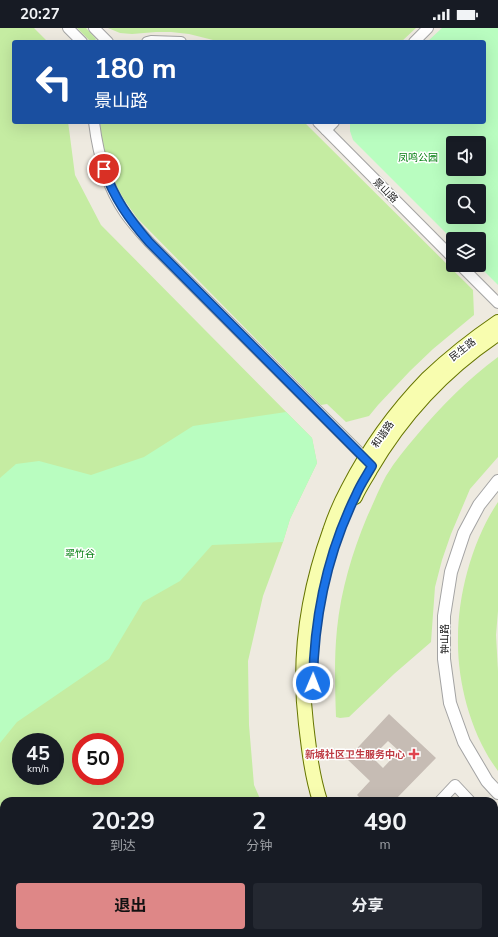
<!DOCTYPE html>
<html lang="zh">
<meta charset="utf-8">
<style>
body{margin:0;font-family:"Nunito Sans","Noto Sans SC",sans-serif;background:#242831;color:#f1f3f6;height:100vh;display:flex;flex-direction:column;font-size:15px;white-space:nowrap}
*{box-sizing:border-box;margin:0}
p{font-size:13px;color:#9ea1a6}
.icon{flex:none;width:22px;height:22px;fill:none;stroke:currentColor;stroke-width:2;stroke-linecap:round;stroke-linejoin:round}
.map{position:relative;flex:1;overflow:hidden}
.panel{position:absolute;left:0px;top:769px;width:498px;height:140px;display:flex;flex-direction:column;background:#171b24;border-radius:12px 12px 0 0;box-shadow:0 4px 16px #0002}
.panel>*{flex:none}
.banner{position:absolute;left:12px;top:12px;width:474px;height:84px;border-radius:4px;box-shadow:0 4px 16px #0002;background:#1a4fa0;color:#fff;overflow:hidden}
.buttons{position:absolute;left:446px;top:108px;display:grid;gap:8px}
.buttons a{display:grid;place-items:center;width:40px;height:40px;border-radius:4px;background:#171b24;box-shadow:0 4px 16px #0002;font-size:20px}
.speed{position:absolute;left:12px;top:705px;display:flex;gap:8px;font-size:20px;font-weight:700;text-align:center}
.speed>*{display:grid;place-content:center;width:52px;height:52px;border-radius:50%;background:#171b24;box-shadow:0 4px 16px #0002;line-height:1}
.speed small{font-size:10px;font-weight:400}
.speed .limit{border:6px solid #d22;background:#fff;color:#111}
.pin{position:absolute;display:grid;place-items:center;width:34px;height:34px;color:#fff;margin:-17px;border:2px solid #fff;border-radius:50%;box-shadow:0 1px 4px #0007}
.me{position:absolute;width:44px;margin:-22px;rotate:1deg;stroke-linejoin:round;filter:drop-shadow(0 0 3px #0008)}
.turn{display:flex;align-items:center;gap:14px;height:84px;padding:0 16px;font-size:18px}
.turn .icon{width:52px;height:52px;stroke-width:2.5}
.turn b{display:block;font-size:28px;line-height:34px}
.eta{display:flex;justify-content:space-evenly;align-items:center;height:68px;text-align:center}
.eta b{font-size:24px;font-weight:700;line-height:28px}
.action{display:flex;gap:8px;margin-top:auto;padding:8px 16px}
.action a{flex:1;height:46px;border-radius:4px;background:#de8787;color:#111;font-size:16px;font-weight:700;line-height:46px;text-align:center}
.action a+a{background:#242831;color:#f1f3f6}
.status{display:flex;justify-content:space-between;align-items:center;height:28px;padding:0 20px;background:#171b24;direction:ltr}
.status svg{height:11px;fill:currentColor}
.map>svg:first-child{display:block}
</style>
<div class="status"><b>20:27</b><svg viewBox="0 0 49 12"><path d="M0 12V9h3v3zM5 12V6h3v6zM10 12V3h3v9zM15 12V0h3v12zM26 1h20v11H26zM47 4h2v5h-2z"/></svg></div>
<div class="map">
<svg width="498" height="909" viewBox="0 0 498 909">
<rect width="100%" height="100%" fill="#eeeae0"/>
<g fill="#c5eca2" fill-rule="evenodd">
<path d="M 0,0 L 34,0 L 48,14 L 14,14 L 14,94 L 68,94 L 69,101 L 75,147 L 101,197 L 312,410 L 317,435 L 290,491 L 283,514 L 263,568 L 248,633 L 249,697 L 254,757 L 261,773 L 4,773 L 4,905 L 329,905 L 332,909 L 0,909 ZM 21,714 L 55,714 L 55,748 L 21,748 ZM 81,714 L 115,714 L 115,748 L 81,748 Z"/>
<polygon points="77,0 86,0 96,11 93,14 91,14"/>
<polygon points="108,0 416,0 401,14 221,14 189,6 171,4 156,4 132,6 120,5"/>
<polygon points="100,94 304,94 473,262 474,287 433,321 410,343 378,377 369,388 346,394 327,376 321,377 137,190 123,170 112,149 103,120"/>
<path d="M 498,329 L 498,429 L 470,461 L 451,506 L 442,532 L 435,559 L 431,614 L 394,646 L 349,689 L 340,690 L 336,689 C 335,659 334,630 337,601 C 341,562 352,525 367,489 C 373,476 379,461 386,448 C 395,433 406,420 417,407 C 441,378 468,351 498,329 Z"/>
<path d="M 498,474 L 498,583 L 496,607 L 498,643 L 498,743 C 471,707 457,654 458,610 C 458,565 473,511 498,474 Z"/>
</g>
<polygon fill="#a3d092" points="20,905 127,905 131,909 11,909"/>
<g fill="#b9fdc0" fill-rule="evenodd">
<path d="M 442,0 L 498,0 L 498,257 L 478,237 L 479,237 L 479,211 L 453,211 L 453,212 L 353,112 L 350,103 L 350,94 L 484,94 L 484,14 L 427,14 ZM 453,115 L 479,115 L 479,141 L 453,141 ZM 453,163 L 479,163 L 479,189 L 453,189 Z"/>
<polygon points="286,384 312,410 317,435 290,491 283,514 212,517 180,553 143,574 109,631 17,694 0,715 0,450 16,436 39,433 91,447 144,429 193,398"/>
</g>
<path fill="#c6bcb4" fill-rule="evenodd" d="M 389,686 L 436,730 L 394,773 L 363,773 L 357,767 L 370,753 L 347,731 ZM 388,713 L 399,723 L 383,740 L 372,729 Z"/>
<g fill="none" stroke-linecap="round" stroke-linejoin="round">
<defs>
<g id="minor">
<polyline points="68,0 82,14"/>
<polyline points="94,0 108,14"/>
<polyline points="147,14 151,13 181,14"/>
<polyline points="414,14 428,0"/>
<path d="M 94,94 C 98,126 106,158 125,185 C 132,195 140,204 149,214 L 369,434"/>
<polyline points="318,94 453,230"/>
<polyline points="326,102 334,94"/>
<polyline points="460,237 498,275"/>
<polyline points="440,773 455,757 470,773"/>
<polyline points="494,797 498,802"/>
<polyline points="494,822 498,817"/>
<polyline points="494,884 496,898"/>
</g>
<g id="tertiary">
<polyline points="498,453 479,477 464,505 451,544 444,588 444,631 450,675 464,714 487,753 498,765"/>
<polyline points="494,900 498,896"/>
<polyline points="485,909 489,905"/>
</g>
<g id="secondary">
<path d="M 355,469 C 359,460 365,451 370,442 C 401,389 444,342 496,307"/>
<path d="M 320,773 C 312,748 309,722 306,696 C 298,631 308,564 330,503 C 335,488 341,474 348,461 C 369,420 395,384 427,351 C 449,330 473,311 498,294"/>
<polyline points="387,905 390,909"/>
<polyline points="399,905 402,909"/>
</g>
</defs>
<use href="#minor" stroke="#a3a3a3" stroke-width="12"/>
<use href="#tertiary" stroke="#a3a3a3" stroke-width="14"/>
<use href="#secondary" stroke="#667500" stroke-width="16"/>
<use href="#minor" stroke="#fff" stroke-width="10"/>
<use href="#tertiary" stroke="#fff" stroke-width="12"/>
<use href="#secondary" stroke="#f8fdaf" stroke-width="14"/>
</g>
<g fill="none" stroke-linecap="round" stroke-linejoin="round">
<defs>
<path id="route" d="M 104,141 C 114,170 129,191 149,214 L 372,438 C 367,447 360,457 356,467 C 327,526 314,590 313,655"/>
</defs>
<use href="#route" stroke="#114b97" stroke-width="10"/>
<use href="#route" stroke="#1a73e8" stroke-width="7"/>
</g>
<path fill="#e0444e" stroke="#fff" stroke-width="1.5" d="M412 720h4v4h4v4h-4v4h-4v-4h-4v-4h4z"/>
<g text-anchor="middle" stroke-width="3" stroke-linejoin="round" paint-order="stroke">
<g font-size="10" fill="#047f11" stroke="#fff">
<text x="418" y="133">凤鸣公园</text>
<text x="80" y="529">翠竹谷</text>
</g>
<g font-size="10" fill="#1c1c1c" stroke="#fff">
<text transform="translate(386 162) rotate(45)" y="4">景山路</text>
<text transform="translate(462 321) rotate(-38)" y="4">民生路</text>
<text transform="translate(382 406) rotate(-55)" y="4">和谐路</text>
<text transform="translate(444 611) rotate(-90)" y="4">钟山路</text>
</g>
<g font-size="10" font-weight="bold" fill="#be3a42" stroke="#fff" text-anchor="end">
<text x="405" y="730">新城社区卫生服务中心</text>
</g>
</g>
</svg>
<div class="buttons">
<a><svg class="icon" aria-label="sound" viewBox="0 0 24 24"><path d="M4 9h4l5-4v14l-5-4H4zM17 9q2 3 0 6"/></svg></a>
<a><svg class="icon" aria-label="search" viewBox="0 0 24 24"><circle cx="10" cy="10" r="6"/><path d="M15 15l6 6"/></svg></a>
<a><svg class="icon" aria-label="layers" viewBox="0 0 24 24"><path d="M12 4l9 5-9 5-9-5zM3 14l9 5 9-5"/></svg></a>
</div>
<div class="speed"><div>45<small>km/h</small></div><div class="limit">50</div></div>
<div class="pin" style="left:104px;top:141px;background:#d93025"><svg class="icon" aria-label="arrive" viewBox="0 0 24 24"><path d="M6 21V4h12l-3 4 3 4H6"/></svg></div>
<svg class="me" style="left:313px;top:655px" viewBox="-20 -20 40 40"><circle r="17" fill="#1a73e8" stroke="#fff" stroke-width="3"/><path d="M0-11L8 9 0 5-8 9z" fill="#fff"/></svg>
<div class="banner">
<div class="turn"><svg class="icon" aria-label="left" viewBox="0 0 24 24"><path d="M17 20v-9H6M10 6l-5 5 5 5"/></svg><div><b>180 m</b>景山路</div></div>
</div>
<section class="panel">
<div class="eta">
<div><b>20:29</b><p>到达</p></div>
<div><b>2</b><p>分钟</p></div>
<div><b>490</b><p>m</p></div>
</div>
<div class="action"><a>退出</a><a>分享</a></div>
</section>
</div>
